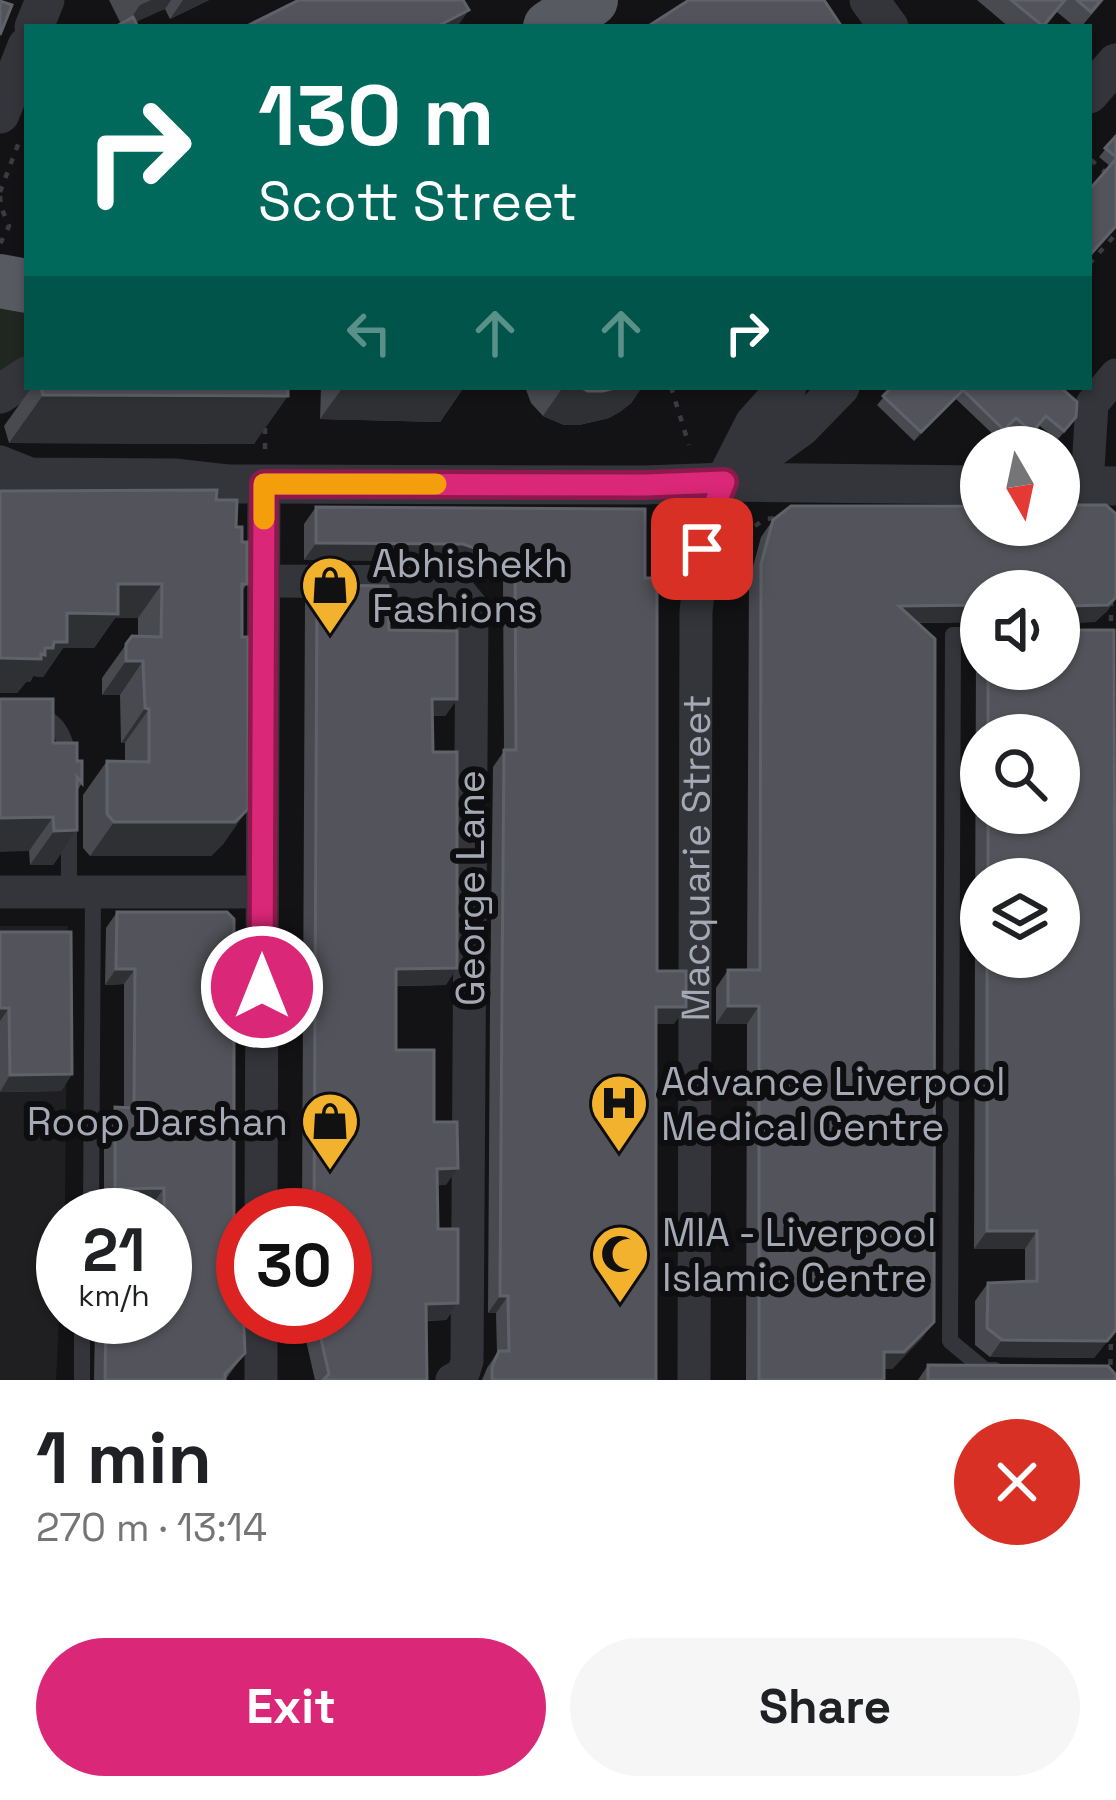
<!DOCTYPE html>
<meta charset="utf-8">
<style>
body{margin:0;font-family:"Space Grotesk",sans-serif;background:#f6f6f6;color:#202124;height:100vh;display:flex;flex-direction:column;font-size:45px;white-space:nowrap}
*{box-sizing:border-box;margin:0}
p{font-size:39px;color:#757577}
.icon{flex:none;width:66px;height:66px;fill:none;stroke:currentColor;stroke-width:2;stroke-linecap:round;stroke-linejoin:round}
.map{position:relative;height:1380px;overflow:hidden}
.sheet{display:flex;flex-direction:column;background:#fff;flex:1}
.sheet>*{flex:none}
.top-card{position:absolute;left:24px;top:24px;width:1068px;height:366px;border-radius:0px;box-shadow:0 3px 9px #0004;background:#00695c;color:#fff;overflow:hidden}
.needle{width:78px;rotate:171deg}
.controls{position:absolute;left:960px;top:426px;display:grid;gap:24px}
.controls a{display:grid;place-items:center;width:120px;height:120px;border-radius:50%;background:#fff;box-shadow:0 3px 9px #0004;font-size:60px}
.speed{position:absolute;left:36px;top:1188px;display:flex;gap:24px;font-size:60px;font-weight:700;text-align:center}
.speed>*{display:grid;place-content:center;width:156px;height:156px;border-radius:50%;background:#fff;box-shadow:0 3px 9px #0004;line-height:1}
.speed small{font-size:30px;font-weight:400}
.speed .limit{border:18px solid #d22;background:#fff;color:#111}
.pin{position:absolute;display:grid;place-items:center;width:102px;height:102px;color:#fff;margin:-51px;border-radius:24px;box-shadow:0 6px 18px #0006}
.me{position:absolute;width:132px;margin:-66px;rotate:0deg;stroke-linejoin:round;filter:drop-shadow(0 0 9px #0008)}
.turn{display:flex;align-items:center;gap:42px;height:252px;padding:0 36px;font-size:54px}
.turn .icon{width:156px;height:156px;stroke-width:2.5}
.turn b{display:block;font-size:84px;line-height:102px}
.lanes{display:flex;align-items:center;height:114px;padding:0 36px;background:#0003;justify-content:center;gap:60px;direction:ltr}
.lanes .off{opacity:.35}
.round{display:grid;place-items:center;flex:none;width:126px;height:126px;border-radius:63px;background:#f6f6f6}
.overview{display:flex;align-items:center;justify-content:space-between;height:204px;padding:0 36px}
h1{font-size:72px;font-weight:800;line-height:90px}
.button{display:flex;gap:24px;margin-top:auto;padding:24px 36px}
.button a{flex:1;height:138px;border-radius:72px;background:#db2777;color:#fff;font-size:48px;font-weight:800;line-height:138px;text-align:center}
.button a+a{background:#f6f6f6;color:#202124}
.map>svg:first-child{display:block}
</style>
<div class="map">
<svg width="1116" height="1380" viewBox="0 0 1116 1380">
<rect width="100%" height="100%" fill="#131315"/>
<polygon fill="#1f1f22" points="0,926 68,926 65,1202 56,1380 0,1380"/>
<polygon fill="#1f2720" points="0,300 27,306 27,358 0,377"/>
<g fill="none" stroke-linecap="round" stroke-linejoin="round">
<g stroke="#3a3c41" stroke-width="4.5" stroke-dasharray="6 9" stroke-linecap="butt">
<polyline points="1091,160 1105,172"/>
<polyline points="0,192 19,142"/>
<polyline points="0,196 1,207 9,226 0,244"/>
<polyline points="1089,264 1116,234"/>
<polyline points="671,387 689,445"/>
<polyline points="265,449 265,423"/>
<polyline points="755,526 765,519 777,518"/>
<polyline points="1111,600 1111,636"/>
<polyline points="1110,1380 1111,1338"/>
</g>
<g stroke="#34353a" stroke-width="16">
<polyline points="981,635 953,635 950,1341 985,1370 995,1370"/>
<path d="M 0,712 C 42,712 64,715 69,763"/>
<polyline points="69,892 69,819"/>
<polyline points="91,1215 93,892"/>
<polyline points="82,1380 82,1317"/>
</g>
<g stroke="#34353a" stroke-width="33">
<polyline points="1087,485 1092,404 1116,375"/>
<polyline points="0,488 54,489"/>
<polyline points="264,581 451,582 472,607 467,1361 463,1374 452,1380"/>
<polyline points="0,892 262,892"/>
<polyline points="261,1215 264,484"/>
<polyline points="261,1380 261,1317"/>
<path id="s1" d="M 694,1380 L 696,612 L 704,535 L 725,482"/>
</g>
<g stroke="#34353a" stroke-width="39">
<polyline points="869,0 889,27"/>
<polyline points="34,27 45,0"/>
<polyline points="1089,94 1116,63"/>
<polyline points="0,114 27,46"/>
<polyline points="0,394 27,376"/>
<polyline points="0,465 30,477 174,478 227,484 645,485 725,482 981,485"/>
<polyline points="727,477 754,424 787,387"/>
<polyline points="725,482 801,427 840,387"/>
<polyline points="1059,485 1116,486"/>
</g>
<g stroke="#585a62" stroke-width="54">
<polyline points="550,27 591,0"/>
<polyline points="0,281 27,286"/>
</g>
</g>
<g fill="#494a50" fill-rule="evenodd">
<polygon points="109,0 209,0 170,19 165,9 121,24"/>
<polygon points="977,0 1104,0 1081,27 1075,27 1057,12 1045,27 1009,27"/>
<polygon points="1116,136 1116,227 1089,258 1110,166 1099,157"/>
<polygon points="32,387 288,387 254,444 9,443 4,426"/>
<polygon points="321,387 464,387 440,422 320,419"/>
<polygon points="525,387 642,387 631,403 621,411 609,418 579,425 564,425 543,416 531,403"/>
<polygon points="892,387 1060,387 1070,426 1057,440 1040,426 1025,441 1010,427 998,439 956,399 914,441 877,405"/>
<polygon points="0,491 216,500 236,527 242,542 247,584 242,591 224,843 211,856 90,856 83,848 83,795 107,761 125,761 125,743 121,743 120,695 102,695 102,678 132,636 138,636 138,618 115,618 94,648 63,648 43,677 33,676 30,682 26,682 17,693 0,693"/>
<path d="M 1059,505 L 1106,505 L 1116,514 L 1116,599 L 1107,611 L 1095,622 L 1061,623 L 1064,628 L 1070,630 L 1114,630 L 1116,1330 L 1094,1358 L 990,1357 L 975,1345 L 975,1301 L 988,1283 L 1025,1281 L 1025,1249 L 974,1249 L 976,648 L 981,641 L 981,669 L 1059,669 L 1059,591 L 981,591 L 981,622 L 918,623 L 935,639 L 934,1322 L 921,1339 L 892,1369 L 884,1369 L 884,1380 L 746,1380 L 747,1024 L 716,1024 L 716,988 L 728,970 L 747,970 L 749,581 L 761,537 L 773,520 L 791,506 L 981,506 L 981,525 L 1059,525 ZM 981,735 L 1059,735 L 1059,813 L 981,813 ZM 981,879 L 1059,879 L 1059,957 L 981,957 Z"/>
<polygon points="316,507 645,578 657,971 674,1024 656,1024 656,1380 482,1380 487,1368 497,1353 496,1313 488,1313 490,1004 493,767 504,751 503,580 482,579 471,568 451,561 304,560 304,524"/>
<polygon points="317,585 389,630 457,699 445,716 432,716 446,985 396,986 396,1050 434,1122 446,1185 437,1185 438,1229 458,1303 446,1320 426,1321 427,1380 315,1380 302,1323 302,1317 345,1317 345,1215 302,1215 305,602"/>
<polygon points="53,743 77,761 82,783 77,791 77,830 53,865 30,865 29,851"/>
<polygon points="117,912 227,912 234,1306 245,1353 225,1380 94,1380 95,1323 99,1317 165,1317 165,1215 153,1215 153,1204 104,1205 104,1123 115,1107 124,1107 124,984 105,985 106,928"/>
<polygon points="0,932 72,1074 61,1091 0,1092"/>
<polygon points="928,1365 928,1380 918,1380"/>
</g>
<g fill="#2f3034">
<polygon points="151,0 171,0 165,9 125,27 140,5"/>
<polygon points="183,0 209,0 170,19"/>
<polygon points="469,10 457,27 436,27"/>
<polygon points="343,387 464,387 440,422 320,419"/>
<polygon points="563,387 642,387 631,403 621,411 609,418 579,425 564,425 543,416"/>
<polygon points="963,390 956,399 914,441 921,432"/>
<polygon points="43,395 288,396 254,444 9,443"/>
<polygon points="316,543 463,544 483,551 471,568 451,561 304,560"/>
<polygon points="494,563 515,563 503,580 482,579"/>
<polygon points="118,584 162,584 138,618 115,618 94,648 63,648 43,677 33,676 30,682 26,682 17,693 0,693 0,658 67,613"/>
<polygon points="1116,597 1107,611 1095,622 1059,623 1059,613 1066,606"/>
<polygon points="981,605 981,622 887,623 899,606"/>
<polygon points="126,661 143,661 120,695 102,695"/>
<polygon points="432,699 457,699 445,716 420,716"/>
<polygon points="145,708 149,709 125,743 121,743"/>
<polygon points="248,809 224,843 211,856 90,856 114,822"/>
<polygon points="53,817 29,851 0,852 0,818"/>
<polygon points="77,830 53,865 30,865 54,831"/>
<polygon points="457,968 446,985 384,986 396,969"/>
<polygon points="116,969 135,969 124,984 105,985"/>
<polygon points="728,1006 759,1006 747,1024 716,1024"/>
<polygon points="656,1007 686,1007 674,1024 644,1024"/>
<polygon points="0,1008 9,1008 0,1021"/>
<polygon points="72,1074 61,1091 0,1092 10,1075"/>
<polygon points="458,1168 446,1185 425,1186 437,1169"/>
<polygon points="164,1188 153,1204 104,1205 115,1189"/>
<polygon points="987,1231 1037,1231 1025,1249 974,1249"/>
<polygon points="500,1296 508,1296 496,1313 488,1313"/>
<polygon points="458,1303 446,1320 414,1321 426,1304"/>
<polygon points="934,1322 921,1339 892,1369 871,1369 884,1352"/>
<polygon points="1116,1330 1094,1358 990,1357 1002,1340"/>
</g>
<g fill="#53545b" stroke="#5f6269" stroke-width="3">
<polygon points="299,0 463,0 469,10 436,27 245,27"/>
<polygon points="689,0 824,0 842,27 647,27"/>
<polygon points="1011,0 1065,0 1043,26"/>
<polygon points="1077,0 1101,0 1091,12"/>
<polygon points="0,1 12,5 0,35"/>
<polygon points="133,17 138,27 115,27"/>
<polygon points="1116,136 1116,157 1105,148"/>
<polygon points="1116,159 1116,226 1089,256 1089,190"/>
<polygon points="41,387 288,387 288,396 43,395"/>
<polygon points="579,387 619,387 603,391 588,391"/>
<polygon points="892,387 1060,387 1077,402 1076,417 1064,431 1046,416 1032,432 1016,418 1004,430 963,390 921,432 883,396"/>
<polygon points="217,490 216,500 237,500 236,527 242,527 242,542 247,542 247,584 242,584 242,637 248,637 248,809 235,822 114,822 107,814 107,761 149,762 149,709 145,708 143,661 126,661 126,644 132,636 161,637 162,584 118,584 118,614 67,613 67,642 54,642 53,648 45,648 45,655 41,654 41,659 0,658 0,491"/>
<polygon points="1059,505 1106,505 1116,514 1116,597 1108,605 1066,606 1060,612 1059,617 1059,591 981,591 981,605 899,606 935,639 934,1322 904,1352 884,1352 884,1380 759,1380 759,1006 728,1006 728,970 760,970 761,564 773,520 791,506 981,506 981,525 1059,525"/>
<polygon points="316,507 645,509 645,578 657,578 657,971 686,971 686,1007 656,1007 656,1380 492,1380 492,1367 499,1351 509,1351 508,1296 500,1296 502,987 504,750 516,750 515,563 494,563 483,551 463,544 316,543"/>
<polygon points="317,585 388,586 389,630 457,631 457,699 432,699 433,752 457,752 457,968 396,969 396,1050 434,1050 434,1122 457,1122 458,1168 437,1169 438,1229 458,1229 458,1303 426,1304 427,1380 323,1380 329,1374 316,1317 345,1317 345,1215 314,1215"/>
<polygon points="1059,619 1064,628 1070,630 1114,630 1116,1330 1107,1341 1002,1340 987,1328 988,1283 1037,1281 1037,1231 987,1231 987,957 1059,957 1059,879 988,879 988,813 1059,813 1059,735 988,735 988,669 1059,669"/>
<polygon points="0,699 53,699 53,743 77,743 77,761 82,761 82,783 77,777 77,830 54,831 53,817 0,818"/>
<polygon points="117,912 227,912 234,919 234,1306 243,1306 245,1353 225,1374 225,1380 105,1380 106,1317 165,1317 164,1188 115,1189 115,1107 134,1108 135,969 116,969"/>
<polygon points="0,932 71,932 72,1074 10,1075 9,1008 0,1008"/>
<polygon points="928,1365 1108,1366 1116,1375 1116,1380 928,1380"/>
</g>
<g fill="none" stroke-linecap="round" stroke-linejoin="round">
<defs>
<polyline id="route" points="262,987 264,484 645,485 724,482 711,514 702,549"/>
</defs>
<use href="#route" stroke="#8e194d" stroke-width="30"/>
<use href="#route" stroke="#db2777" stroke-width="21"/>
<polyline stroke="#f59e0b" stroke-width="21" points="264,519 264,484 436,484"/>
</g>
<defs>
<symbol id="shop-pin" viewBox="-11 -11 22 30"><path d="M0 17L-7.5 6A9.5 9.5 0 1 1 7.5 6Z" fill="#f3b22d" stroke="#0e0e10"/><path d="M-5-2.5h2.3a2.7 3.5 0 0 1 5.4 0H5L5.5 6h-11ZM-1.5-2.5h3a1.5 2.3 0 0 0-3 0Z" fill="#111"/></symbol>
<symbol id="hospital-pin" viewBox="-11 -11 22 30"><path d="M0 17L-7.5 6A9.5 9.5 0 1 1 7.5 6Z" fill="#f3b22d" stroke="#0e0e10"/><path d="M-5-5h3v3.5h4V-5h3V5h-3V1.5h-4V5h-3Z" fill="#111"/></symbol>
<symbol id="mosque-pin" viewBox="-11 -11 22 30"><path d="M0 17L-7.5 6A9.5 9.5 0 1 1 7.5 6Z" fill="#f3b22d" stroke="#0e0e10"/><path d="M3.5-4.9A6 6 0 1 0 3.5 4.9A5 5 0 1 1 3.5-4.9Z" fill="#111"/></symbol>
</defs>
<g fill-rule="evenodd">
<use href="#shop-pin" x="297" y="552" width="66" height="90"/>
<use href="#hospital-pin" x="586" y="1070" width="66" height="90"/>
<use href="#shop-pin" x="297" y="1088" width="66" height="90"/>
<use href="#mosque-pin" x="587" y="1221" width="66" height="90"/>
</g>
<g text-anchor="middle" stroke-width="12" stroke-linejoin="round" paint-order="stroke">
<g font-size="39" fill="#a4a9b5" stroke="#0e0e10" text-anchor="start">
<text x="372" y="577">Abhishekh<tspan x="372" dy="45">Fashions</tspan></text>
<text x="661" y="1095">Advance Liverpool<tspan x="661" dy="45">Medical Centre</tspan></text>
<text x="288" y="1135" text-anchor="end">Roop Darshan</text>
<text x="662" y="1246">MIA - Liverpool<tspan x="662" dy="45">Islamic Centre</tspan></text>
</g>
<g font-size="39" fill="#a4a9b5" stroke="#0e0e10">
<text dy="14" stroke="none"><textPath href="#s1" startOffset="522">Macquarie Street</textPath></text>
<text transform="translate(470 888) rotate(-90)" y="14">George Lane</text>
</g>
</g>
</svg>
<div class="controls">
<a><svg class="needle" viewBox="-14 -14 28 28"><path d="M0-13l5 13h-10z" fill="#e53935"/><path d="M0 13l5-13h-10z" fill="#757577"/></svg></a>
<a><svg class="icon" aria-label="sound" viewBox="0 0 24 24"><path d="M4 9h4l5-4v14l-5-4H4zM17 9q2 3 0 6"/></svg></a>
<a><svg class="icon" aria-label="search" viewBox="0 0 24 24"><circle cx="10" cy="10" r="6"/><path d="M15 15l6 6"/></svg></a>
<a><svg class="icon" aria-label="layers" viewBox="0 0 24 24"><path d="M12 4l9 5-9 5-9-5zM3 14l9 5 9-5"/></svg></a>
</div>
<div class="speed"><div>21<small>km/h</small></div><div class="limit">30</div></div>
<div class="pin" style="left:702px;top:549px;background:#d93025"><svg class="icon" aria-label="arrive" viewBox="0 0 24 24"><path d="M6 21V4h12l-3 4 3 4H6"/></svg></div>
<svg class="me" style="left:262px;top:987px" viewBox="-20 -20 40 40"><circle r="17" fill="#db2777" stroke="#fff" stroke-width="3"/><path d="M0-11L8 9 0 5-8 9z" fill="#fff"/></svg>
<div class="top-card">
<div class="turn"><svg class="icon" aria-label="right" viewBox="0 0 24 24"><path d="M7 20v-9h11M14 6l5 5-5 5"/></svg><div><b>130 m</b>Scott Street</div></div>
<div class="lanes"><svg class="icon off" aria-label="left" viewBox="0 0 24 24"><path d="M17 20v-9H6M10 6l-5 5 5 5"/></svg><svg class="icon off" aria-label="ahead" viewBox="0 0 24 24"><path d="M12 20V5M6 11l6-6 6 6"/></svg><svg class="icon off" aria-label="ahead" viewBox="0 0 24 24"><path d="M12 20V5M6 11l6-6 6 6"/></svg><svg class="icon" aria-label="right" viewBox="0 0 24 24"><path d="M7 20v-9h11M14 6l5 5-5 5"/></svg></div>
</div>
</div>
<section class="sheet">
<div class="overview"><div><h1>1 min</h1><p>270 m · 13:14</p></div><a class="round" style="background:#d93025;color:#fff"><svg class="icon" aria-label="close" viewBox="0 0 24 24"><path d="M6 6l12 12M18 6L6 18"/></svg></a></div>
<div class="button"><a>Exit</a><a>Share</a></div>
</section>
